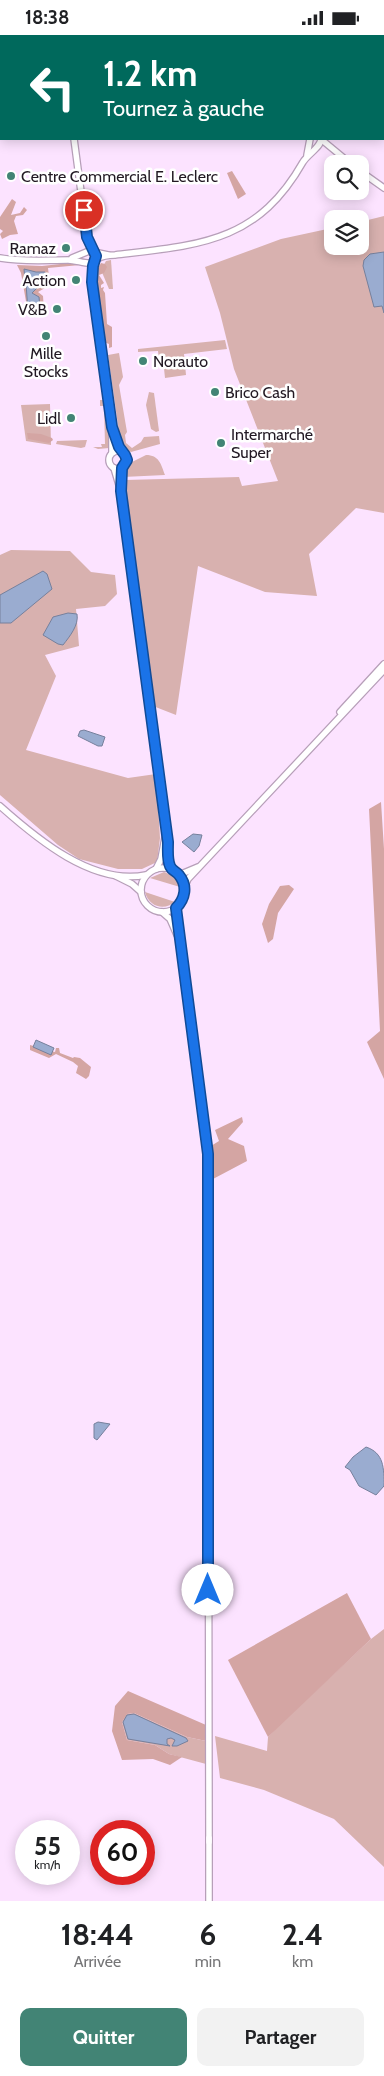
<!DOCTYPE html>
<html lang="fr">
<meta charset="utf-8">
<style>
body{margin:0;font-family:Cabin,sans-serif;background:#f2f2f2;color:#202124;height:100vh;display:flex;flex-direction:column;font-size:19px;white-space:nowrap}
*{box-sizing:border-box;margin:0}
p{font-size:16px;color:#757577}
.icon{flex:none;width:28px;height:28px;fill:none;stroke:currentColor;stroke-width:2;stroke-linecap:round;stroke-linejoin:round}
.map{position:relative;height:1866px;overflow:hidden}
.sheet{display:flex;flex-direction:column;background:#fff;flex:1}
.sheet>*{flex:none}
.hud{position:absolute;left:0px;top:0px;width:385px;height:105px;box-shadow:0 2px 12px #0003;background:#00695c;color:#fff;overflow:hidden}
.controls{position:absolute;left:324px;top:120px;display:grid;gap:10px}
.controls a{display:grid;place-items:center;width:45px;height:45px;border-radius:10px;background:#fff;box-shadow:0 2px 12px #0003;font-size:25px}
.speed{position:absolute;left:15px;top:1785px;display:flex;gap:10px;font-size:25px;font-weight:700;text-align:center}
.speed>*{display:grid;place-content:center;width:65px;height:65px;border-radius:50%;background:#fff;box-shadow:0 2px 12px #0003;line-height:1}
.speed small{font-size:12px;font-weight:400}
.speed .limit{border:8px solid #d22;background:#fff;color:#111}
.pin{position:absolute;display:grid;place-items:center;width:42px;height:42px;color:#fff;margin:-21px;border:2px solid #fff;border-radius:50%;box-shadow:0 1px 5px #0007}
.me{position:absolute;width:55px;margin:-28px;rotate:0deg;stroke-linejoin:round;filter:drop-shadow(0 0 4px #0008)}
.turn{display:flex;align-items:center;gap:18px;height:105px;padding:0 20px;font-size:22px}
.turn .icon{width:65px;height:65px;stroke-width:2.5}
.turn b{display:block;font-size:35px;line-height:42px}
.eta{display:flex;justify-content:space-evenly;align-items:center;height:85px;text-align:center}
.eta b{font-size:30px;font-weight:700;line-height:35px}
.primary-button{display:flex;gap:10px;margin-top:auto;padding:10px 20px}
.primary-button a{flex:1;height:58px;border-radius:10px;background:#428475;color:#fff;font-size:20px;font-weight:700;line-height:58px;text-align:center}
.primary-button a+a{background:#f2f2f2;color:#202124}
.status{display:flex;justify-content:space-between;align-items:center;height:35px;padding:0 25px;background:#fff;direction:ltr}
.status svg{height:14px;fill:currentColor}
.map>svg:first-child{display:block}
</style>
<div class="status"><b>18:38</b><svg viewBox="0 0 49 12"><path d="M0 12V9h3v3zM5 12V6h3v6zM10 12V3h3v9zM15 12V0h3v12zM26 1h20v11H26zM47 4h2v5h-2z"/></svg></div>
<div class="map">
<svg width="384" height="1866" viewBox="0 0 384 1866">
<rect width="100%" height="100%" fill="#fce3ff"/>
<g fill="#d8b1af">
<polygon points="384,181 384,478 356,473 309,519 317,561 265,557 198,531 176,680 153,671 125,445 239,442 242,451 278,446 234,334 220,278 205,232 281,204 332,193 332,211 360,211 360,187"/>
<polygon points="111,225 113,254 109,254 101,235 106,226"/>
<polygon points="225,305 227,314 184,319 186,340 165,343 163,324 159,324 158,316 138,317 138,314"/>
<polygon points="119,318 123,342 119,350 127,397 125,400 126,408 132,413 141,407 144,402 159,401 160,409 131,417 121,411 108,320"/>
<polygon points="149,357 154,358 159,396 156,397 151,394 146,370"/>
<polygon points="100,365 106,365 109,410 109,413 98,414 93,412 102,412 101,409 105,409 104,371 100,371"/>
<polygon points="50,369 51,410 26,406 21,370"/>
<polygon points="87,405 85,412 81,413 56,409 57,406"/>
<path d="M 146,420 C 159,420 161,429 165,440 L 123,442 L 128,429 Z"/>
<polygon points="11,515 70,516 91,537 115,540 117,559 105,571 76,574 79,611 45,620 56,641 26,715 128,743 156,739 160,803 157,827 142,834 118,834 79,824 58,810 0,760 0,520"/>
<polygon points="164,837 176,842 180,852 150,843"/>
<path d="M 145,857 L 175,867 C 164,876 149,872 145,857 Z"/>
<polygon points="384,1594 384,1832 334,1784 264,1755 220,1743 215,1701 267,1716 268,1702 278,1691 371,1604"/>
<polygon points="134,1678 187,1702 206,1706 206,1729 169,1719 155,1710 127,1705 122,1687 126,1679"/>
</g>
<g fill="#d4a5a3">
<polygon points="232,136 246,159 238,164 227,138"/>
<polygon points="12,164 16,167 11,180 20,178 24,172 27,175 23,180 16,181 14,186 18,199 10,200 2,204 0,199 3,196 0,194 0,182"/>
<polygon points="79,227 80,230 48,233 50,250 38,257 43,261 44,276 28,278 21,238 17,230 42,231"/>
<polygon points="101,228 105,229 107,232 104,238 99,240 104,248 101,250 101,253 104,252 103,255 105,258 107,289 112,292 112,312 109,313 109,309 104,307 96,237"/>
<polygon points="27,398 41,399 52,403 53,405 49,408 28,404"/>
<polygon points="381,767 384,814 384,1044 367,1007 380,996 369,774"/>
<polygon points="289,850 294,854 278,878 273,904 268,908 262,889 269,869 280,851"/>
<polygon points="30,1010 55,1017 56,1013 59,1013 60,1018 73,1023 74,1022 80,1023 91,1032 89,1041 86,1044 76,1038 78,1031 73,1027 56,1019 49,1023 30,1015"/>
<polygon points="242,1082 243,1087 228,1104 244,1111 247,1126 213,1144 211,1111 219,1106 215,1095"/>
<polygon points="347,1558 371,1604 268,1702 228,1625"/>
<polygon points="128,1656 206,1690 206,1706 187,1702 134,1678 127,1679 122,1687 127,1705 155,1710 169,1719 182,1722 170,1730 153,1724 122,1725 112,1696 115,1671"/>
</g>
<g fill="#9aacd0" stroke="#76809c">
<polygon points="384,217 384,278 382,271 374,272 363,231 364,225 370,219"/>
<polygon points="24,234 36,237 45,237 47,250 40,252 36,249 37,253 32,258 39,262 40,274 28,277 26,248 30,249 33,246 31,244 25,246"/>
<polygon points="43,536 47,539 52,554 11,588 0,588 0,560"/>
<path d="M 68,578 L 77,579 C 79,590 70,601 63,610 L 58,609 L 43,600 L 53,582 Z"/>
<polygon points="84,695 105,702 102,711 98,711 78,701 80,696"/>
<polygon points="193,799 202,800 199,811 194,817 182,807"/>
<polygon points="36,1005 54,1013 51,1020 33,1012"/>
<polygon points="98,1387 110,1389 97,1405 94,1403 94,1389"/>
<path d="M 366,1412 C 384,1418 384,1433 384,1451 L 376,1460 L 359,1451 L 350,1435 L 345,1432 L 353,1422 Z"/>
<polygon points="134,1679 186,1703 188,1706 177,1711 172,1711 175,1705 171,1703 167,1704 167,1709 170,1711 128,1704 123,1687 127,1680"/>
</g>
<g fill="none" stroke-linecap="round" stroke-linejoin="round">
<defs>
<g id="major">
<polyline points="60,0 60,1"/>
<polyline points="172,0 174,1"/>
<polyline points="299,0 299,1"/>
<polyline points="305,0 305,1"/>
<polyline points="74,104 87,202 93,216"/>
<polyline points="322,105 351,129"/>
<polyline points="307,120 310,104"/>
<polyline points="360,136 384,153"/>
<path d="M 0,223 C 23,227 45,225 68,225 C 75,225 86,229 91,228 C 94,228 95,225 97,224 C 102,221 110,220 115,220 C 199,210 257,208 303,127 C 308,119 321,112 321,104"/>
<polyline points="72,223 89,216 108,220"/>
<polyline points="94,226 92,247 112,392 112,417"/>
<polyline points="115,399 121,416"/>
<circle cx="118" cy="425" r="9"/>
<polyline points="114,433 119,450"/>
<polyline points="122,433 121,456 168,807 168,825 172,835"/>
<polyline points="340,677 384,629"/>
<path d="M 0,771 C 37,804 93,851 146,840"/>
<circle cx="163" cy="855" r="22"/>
<polyline points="156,834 161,824 165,803"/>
<polyline points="179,840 198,832"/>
<polyline points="116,841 132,849 141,857"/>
<polyline points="185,851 188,844 384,635"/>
<polyline points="176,873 208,1119 209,1807"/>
<polyline points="162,877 170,884 177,900"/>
<polyline points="209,1866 209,1803"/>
</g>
</defs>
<use href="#major" stroke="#b79fb9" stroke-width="8"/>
<use href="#major" stroke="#fff" stroke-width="5.5"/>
</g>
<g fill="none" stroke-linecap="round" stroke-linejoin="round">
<defs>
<path id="route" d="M 84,175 L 87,202 L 96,221 L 93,231 L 92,247 L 112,392 L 119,412 L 125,420 L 127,425 L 122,433 L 121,456 L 168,807 C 168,815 167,824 170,831 C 172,836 176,836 179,840 C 188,851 185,864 176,873 L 208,1119 L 208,1555"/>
</defs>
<use href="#route" stroke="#114b97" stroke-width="12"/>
<use href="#route" stroke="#1a73e8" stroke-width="9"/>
</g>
<g fill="#428475" stroke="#fff" stroke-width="2">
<circle cx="11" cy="141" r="5"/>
<circle cx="66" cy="213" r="5"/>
<circle cx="76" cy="245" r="5"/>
<circle cx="57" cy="274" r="5"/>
<circle cx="46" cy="301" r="5"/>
<circle cx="143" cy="326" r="5"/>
<circle cx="215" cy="357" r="5"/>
<circle cx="71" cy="383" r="5"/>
<circle cx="221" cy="408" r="5"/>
</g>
<g text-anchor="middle" stroke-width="5" stroke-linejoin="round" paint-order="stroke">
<g font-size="16" fill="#221923" stroke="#fff" text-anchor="start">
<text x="21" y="147">Centre Commercial E. Leclerc</text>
<text x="56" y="219" text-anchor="end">Ramaz</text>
<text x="66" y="251" text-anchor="end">Action</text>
<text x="47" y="280" text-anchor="end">V&amp;B</text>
<text x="46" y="324" text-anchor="middle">Mille<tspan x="46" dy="18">Stocks</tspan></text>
<text x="153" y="332">Norauto</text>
<text x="225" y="363">Brico Cash</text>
<text x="61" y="389" text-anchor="end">Lidl</text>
<text x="231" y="405">Intermarché<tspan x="231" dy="18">Super</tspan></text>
</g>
</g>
</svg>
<div class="controls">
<a><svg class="icon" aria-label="search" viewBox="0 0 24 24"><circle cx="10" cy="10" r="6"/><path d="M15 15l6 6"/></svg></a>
<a><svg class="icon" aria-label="layers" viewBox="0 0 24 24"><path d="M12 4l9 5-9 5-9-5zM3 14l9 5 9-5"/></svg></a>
</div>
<div class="speed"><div>55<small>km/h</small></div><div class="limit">60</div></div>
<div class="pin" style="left:84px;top:175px;background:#d93025"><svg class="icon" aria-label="arrive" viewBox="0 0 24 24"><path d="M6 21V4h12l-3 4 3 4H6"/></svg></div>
<svg class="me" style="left:208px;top:1555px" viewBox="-20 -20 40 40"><circle r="19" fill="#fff"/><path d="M0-13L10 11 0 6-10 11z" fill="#1a73e8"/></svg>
<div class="hud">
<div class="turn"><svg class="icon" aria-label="left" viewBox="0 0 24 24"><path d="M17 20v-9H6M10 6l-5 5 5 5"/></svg><div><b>1.2 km</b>Tournez à gauche</div></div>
</div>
</div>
<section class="sheet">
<div class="eta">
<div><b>18:44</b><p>Arrivée</p></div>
<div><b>6</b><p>min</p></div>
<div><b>2.4</b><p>km</p></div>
</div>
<div class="primary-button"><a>Quitter</a><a>Partager</a></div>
</section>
